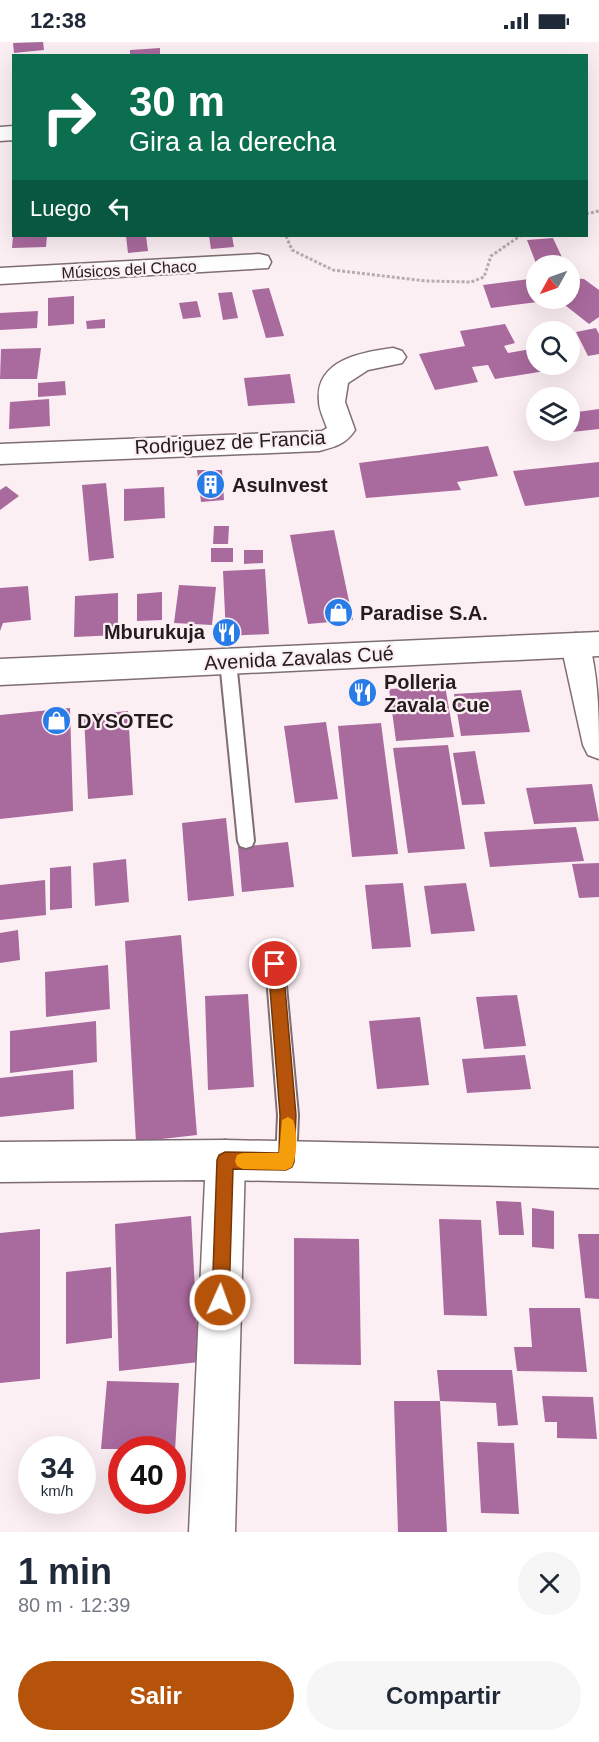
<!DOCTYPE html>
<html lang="es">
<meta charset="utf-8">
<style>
body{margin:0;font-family:Arial,sans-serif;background:#f6f6f7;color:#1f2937;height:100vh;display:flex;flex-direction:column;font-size:22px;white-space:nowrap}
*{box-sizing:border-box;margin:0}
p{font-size:20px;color:#747a83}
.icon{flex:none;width:33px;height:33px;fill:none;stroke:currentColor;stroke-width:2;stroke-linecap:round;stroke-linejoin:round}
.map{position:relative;height:1490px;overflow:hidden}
.panel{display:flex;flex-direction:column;background:#fff;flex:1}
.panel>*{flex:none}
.top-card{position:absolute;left:12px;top:12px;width:576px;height:183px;border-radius:0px;box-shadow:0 6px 24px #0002;background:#0b6e4f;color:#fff;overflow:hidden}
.needle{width:39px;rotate:230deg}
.controls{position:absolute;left:526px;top:213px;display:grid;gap:12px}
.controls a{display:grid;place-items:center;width:54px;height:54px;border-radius:50%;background:#fff;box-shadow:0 6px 24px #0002;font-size:30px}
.speed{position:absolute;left:18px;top:1394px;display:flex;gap:12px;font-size:30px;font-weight:700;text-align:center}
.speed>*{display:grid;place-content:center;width:78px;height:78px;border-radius:50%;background:#fff;box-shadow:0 6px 24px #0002;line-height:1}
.speed small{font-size:15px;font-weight:400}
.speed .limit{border:9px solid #d22;background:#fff;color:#111}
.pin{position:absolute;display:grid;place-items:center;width:51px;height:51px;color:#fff;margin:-26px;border:3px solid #fff;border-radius:50%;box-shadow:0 2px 6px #0007}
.me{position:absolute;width:66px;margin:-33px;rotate:2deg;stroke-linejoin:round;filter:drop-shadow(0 0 4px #0008)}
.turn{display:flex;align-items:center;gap:21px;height:126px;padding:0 18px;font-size:27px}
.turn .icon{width:78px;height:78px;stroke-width:2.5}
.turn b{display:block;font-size:42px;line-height:51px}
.then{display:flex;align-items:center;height:57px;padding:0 18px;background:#0003;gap:12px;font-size:22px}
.round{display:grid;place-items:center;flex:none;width:63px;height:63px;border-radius:32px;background:#f6f6f7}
.headline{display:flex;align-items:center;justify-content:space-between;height:102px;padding:0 18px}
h1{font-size:36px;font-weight:800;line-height:45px}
.button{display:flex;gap:12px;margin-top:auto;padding:12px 18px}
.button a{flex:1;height:69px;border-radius:36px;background:#b45309;color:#fff;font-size:24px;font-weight:800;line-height:69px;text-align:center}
.button a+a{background:#f6f6f7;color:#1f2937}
.status{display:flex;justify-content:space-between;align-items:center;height:42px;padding:0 30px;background:#fff;direction:ltr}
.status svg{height:16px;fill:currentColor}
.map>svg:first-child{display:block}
</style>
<div class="status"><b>12:38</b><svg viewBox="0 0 49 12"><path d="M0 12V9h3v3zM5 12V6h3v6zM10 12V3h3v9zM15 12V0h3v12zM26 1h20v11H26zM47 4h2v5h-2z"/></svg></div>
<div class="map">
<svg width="599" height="1490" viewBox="0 0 599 1490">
<rect width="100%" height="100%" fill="#fceff4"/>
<g fill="#a96a9d">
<polygon points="43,0 44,8 14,11 13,1"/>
<polygon points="160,6 160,14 130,14 130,8"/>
<polygon points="13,194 47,194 46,205 12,206"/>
<polygon points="126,194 146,194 148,209 128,211"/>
<polygon points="209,194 232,194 234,205 211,207"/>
<polygon points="553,196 566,224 537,224 527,198"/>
<polygon points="537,236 537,256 553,258 491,266 483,243"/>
<polygon points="570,236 584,237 599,248 599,275 589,282 556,256 570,256"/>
<polygon points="269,246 284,294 266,296 252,248"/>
<polygon points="232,250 238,276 223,278 218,251"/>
<polygon points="74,254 74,282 48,284 48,256"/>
<polygon points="197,259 201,275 183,277 179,261"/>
<polygon points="38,269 37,286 0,288 0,271"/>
<polygon points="105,277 105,286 87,287 86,279"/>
<polygon points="505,282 515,301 504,304 508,311 531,307 532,310 537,310 537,322 562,322 564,326 495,337 488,323 472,325 478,340 435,348 419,312 465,304 460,289"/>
<polygon points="596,286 599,292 599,312 588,314 576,290"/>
<polygon points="41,306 37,337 0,337 1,307"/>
<polygon points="290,332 295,361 248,364 244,336"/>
<polygon points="65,339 66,353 38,355 38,341"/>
<polygon points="49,357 50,384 9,387 10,360"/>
<polygon points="599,367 599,387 554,392 552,388 570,388 570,371"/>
<polygon points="488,404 498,434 457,440 461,448 366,456 359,421"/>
<polygon points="599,420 599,455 525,464 513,429"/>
<polygon points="197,428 222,428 224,458 201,460"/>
<polygon points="106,441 114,516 89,519 82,443"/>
<polygon points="6,444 19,454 0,468 0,448"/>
<polygon points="164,445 165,476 124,479 124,447"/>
<polygon points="214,484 229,484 228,502 213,502"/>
<polygon points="334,488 353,578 308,582 290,493"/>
<rect x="211" y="506" width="22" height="14"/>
<polygon points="244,508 263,508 263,521 244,522"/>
<polygon points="265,527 269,592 226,594 223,529"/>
<polygon points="179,543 216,545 212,583 174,581"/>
<polygon points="28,544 31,578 3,581 0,589 0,546"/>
<polygon points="162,550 162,578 137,579 137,552"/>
<polygon points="118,551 118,593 74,595 75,554"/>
<polygon points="445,644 454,695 396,699 389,647"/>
<polygon points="521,648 530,690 461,694 454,652"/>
<polygon points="70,666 73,769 0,777 0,673"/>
<polygon points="128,669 133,753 88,757 84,673"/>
<polygon points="326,680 338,757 295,761 284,684"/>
<polygon points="381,681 398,812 352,815 338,684"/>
<polygon points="448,703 465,807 408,811 393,706"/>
<polygon points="475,709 485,762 462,763 453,711"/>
<polygon points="592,742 599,779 534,782 526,746"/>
<polygon points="226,776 234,854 188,859 182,781"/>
<polygon points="576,785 584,819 490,825 484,790"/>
<polygon points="288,800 294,845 242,850 238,805"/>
<polygon points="126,817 129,860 95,864 93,821"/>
<polygon points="599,821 599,855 579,856 572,822"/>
<polygon points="71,824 72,866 50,868 50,826"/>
<polygon points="45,838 46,873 0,878 0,843"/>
<polygon points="403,841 411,905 372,907 365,843"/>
<polygon points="466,841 475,889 431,892 424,844"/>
<polygon points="18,888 20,918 0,921 0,891"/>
<polygon points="181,893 197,1093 136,1100 125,899"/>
<polygon points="108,923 110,967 46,975 45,930"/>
<polygon points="248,952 254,1045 208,1048 205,954"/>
<polygon points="517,953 526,1004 484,1007 476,955"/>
<polygon points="420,975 429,1043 377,1047 369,979"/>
<polygon points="96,979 97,1020 10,1031 10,989"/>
<polygon points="525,1013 531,1047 467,1051 462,1017"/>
<polygon points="73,1028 74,1067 0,1075 0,1036"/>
<polygon points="496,1159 521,1160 524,1193 499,1193"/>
<polygon points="532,1166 554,1169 554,1207 532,1205"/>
<polygon points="191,1174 199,1320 119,1329 115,1182"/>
<polygon points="439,1177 481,1178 487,1274 444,1273"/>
<polygon points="40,1187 40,1337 0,1341 0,1191"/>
<polygon points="578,1192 599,1192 599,1257 585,1256"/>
<polygon points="294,1196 359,1197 361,1323 294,1322"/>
<polygon points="111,1225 112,1296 66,1302 66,1230"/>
<polygon points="529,1266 580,1266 587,1330 517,1329 514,1305 532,1305"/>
<polygon points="437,1328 512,1328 518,1383 498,1384 496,1361 440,1359"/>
<polygon points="107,1339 179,1341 175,1409 172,1407 101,1407"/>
<polygon points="542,1354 593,1355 597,1397 557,1396 557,1380 545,1380"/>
<polygon points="394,1359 440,1359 447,1490 398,1490"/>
<polygon points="477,1400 514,1401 519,1472 481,1471"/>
</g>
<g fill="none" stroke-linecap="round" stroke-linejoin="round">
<defs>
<g id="lane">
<polygon points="228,613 233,615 236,619 254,799 252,804 246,806 240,804 238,799 220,619 223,615"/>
<polygon points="275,914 281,916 284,922 298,1073 296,1120 293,1127 286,1130 279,1127 276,1120 278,1073 266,922 269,916"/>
</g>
<g id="street">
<polygon points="14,84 14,98 0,99 0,85"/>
<polygon points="259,212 268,214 271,220 268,226 0,242 0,226"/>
<path d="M 393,306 L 402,309 L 406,315 L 402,321 L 368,328 L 348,341 L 345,360 L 355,388 C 346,402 335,405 319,409 L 0,422 L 0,402 L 322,389 L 327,386 C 324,377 319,368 319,359 C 315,318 362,310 393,306 Z"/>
<path d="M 576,591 L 587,594 C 599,631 599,677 599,717 L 588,713 L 583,703 L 561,603 L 565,594 Z"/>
<polygon points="225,1098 599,1106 599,1146 225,1138 211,1132 205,1118 211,1104"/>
</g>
<g id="secondary">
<polygon points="599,590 599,614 0,643 0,617"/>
<polygon points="225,1098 239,1104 245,1118 235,1490 189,1490 205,1138 0,1140 0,1100"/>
</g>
</defs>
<use href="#lane" stroke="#7f6d74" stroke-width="4"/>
<use href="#street" stroke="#7f6d74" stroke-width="3"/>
<use href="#secondary" stroke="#7f6d74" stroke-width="3"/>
<g stroke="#b7acb0" stroke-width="3" stroke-dasharray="3 2" stroke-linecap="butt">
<polyline points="586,172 599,169"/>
<polyline points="286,194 292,208 333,228 426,239 471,240 484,235 491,214 520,194"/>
</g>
<use href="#lane" fill="#fff" fill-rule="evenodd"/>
<use href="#street" fill="#fff" fill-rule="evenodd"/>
<use href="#secondary" fill="#fff" fill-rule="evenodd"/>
</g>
<polygon fill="#b45309" stroke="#753606" stroke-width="1.5" points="275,915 280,917 283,922 296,1073 294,1120 292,1125 286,1128 233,1127 229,1258 226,1264 220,1266 214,1264 212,1258 217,1118 219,1113 225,1110 279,1111 280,1073 268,922 270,917"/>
<path fill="#f59e0b" d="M 288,1075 L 293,1078 C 298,1090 297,1114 292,1125 L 286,1128 L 243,1127 L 237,1124 L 235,1119 L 237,1113 L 243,1111 L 279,1111 L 282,1078 Z"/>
<defs>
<symbol id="building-disc" viewBox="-11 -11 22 22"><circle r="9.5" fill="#287ce7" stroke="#fceff4"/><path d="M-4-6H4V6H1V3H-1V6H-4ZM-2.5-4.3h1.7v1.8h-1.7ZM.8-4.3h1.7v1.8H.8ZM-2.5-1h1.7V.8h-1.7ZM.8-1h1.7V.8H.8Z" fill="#fff"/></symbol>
<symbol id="shop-disc" viewBox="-11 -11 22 22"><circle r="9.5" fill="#287ce7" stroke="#fceff4"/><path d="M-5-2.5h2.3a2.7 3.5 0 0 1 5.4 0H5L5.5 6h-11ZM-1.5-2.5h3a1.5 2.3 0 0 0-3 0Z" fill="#fff"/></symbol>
<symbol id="restaurant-disc" viewBox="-11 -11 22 22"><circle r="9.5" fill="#287ce7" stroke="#fceff4"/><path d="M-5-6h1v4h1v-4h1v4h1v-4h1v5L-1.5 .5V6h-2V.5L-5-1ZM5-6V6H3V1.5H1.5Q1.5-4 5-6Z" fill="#fff"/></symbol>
</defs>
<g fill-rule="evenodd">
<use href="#building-disc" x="194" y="426" width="33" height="33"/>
<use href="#shop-disc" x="322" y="554" width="33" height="33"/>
<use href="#restaurant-disc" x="210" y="574" width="33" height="33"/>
<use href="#restaurant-disc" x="346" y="634" width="33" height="33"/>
<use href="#shop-disc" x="40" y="662" width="33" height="33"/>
</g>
<g text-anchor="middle" stroke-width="4.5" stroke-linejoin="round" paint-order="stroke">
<g font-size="16" fill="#241c1f" stroke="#fceff4">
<text transform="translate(129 227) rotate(-3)" y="6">Músicos del Chaco</text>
</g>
<g font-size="20" fill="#241c1f" stroke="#fceff4">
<text transform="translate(230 400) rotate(-3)" y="7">Rodriguez de Francia</text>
<text transform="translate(299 616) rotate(-3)" y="7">Avenida Zavalas Cué</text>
</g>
<g font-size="20" font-weight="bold" fill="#241c1f" stroke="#fceff4" text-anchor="start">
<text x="232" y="450">AsuInvest</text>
<text x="360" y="578">Paradise S.A.</text>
<text x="205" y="597" text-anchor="end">Mburukuja</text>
<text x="384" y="647">Polleria<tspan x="384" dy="23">Zavala Cue</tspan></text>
<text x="77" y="686">DYSOTEC</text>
</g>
</g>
</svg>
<div class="controls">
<a><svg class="needle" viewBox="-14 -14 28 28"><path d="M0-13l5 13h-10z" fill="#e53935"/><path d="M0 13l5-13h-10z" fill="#747a83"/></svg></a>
<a><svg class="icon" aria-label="search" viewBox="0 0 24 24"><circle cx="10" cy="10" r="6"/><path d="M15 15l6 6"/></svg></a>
<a><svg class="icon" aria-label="layers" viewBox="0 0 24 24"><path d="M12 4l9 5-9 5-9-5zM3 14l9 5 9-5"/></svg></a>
</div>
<div class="speed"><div>34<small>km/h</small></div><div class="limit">40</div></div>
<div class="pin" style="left:275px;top:922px;background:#d93025"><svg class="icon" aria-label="arrive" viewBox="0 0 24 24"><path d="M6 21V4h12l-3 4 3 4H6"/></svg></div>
<svg class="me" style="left:220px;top:1258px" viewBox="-20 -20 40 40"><circle r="17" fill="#b45309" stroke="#fff" stroke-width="3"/><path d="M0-11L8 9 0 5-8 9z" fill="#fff"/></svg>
<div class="top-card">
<div class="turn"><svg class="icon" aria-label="right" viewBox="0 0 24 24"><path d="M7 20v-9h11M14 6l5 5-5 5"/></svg><div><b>30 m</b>Gira a la derecha</div></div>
<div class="then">Luego<svg class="icon" aria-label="left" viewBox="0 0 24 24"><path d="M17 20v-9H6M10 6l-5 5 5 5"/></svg></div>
</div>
</div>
<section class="panel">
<div class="headline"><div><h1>1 min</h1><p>80 m · 12:39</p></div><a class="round"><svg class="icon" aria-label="close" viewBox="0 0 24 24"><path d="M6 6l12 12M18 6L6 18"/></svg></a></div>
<div class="button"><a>Salir</a><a>Compartir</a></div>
</section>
